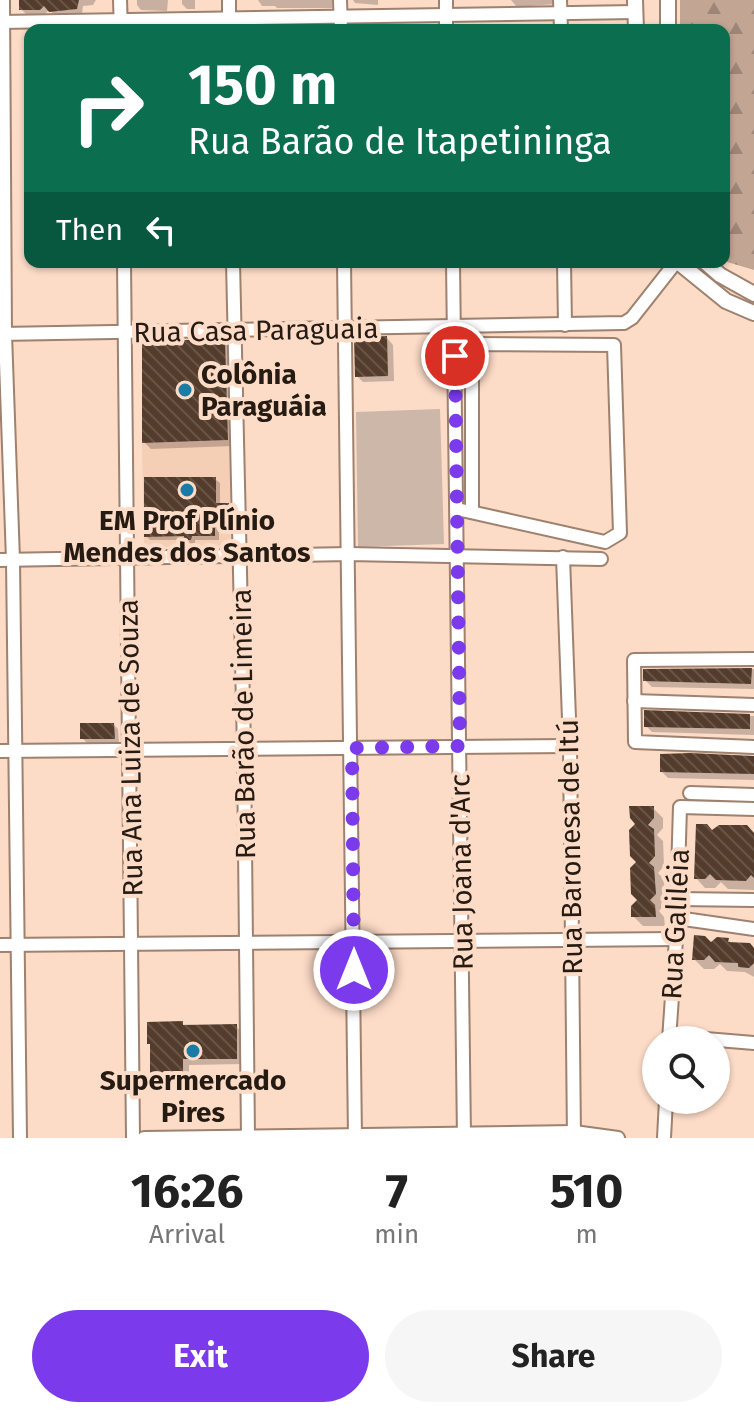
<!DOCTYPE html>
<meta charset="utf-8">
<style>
body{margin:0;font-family:"Fira Sans",sans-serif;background:#f6f6f6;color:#222;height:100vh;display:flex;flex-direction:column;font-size:30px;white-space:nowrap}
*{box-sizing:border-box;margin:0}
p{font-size:26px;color:#767676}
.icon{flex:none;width:44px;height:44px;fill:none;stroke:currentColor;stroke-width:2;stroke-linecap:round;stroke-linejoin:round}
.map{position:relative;height:1138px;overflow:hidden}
.sheet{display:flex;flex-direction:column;background:#fff;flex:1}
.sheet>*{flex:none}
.hud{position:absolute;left:24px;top:24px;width:706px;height:244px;border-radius:16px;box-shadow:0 2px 6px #0004;background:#0b6e4f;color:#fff;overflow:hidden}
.buttons{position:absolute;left:642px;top:1026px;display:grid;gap:16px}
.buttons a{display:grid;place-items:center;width:88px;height:88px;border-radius:50%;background:#fff;box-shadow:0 2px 6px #0004;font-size:40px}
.pin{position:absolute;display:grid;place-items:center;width:68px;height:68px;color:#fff;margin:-34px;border:4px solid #fff;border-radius:50%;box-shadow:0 2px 8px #0007}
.me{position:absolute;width:88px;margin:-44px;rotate:0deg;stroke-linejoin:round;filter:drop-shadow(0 0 6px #0008)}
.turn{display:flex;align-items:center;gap:28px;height:168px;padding:0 32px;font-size:36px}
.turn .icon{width:104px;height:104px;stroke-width:2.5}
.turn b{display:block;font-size:56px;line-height:68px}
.then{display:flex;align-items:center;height:76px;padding:0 32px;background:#0003;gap:16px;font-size:30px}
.eta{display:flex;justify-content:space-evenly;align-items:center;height:136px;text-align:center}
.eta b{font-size:48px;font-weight:700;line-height:56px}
.cta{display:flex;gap:16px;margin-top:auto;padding:16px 32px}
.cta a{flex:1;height:92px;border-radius:48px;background:#7c3aed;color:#fff;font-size:32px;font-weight:700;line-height:92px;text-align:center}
.cta a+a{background:#f6f6f6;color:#222}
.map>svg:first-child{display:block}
</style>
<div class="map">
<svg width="754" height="1138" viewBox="0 0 754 1138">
<defs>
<pattern id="forest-firs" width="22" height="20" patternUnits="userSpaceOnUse" patternTransform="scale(2)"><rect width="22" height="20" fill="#c2a593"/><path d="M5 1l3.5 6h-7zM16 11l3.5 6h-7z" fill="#9d8677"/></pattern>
<pattern id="building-back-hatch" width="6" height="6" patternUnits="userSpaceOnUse" patternTransform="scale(2)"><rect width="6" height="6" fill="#533c2c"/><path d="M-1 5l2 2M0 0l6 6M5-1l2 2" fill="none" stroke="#685548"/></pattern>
</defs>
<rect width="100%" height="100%" fill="#fcdbc7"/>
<polygon fill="#f5ceb6" points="229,440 231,545 144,547 142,443"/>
<polygon fill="#cdb7a9" points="440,409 444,544 358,547 356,412"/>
<polygon fill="url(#forest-firs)" points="680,0 754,0 754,270 724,261 724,30 680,30"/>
<g fill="#0003">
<polygon points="21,0 96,0 93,5 83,6 82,13 56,16 49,10 45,14 26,14 21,9"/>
<polygon points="137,0 168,0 167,11 141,10 137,5"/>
<polygon points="182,0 195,0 195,9 187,9 182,4"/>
<polygon points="258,0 332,0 332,8 277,8 275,6 262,6"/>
<polygon points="378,0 378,5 355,3 353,0"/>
<polygon points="511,0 556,0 556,4 517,7"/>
<polygon points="387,338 393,345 394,381 363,382 357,376"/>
<polygon points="225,341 231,348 234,446 151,449 144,442"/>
<polygon points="215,479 220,483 220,505 229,505 233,509 233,516 219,516 219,540 195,540 195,544 191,544 187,540 150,540 146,536"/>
<polygon points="754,669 754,689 652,687 645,680 645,671"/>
<polygon points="646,712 754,716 754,735 652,732 646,726"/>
<polygon points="114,725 118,729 119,743 87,743 82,738"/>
<polygon points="754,758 754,780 668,778 662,772"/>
<polygon points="653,808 663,818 663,828 657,835 663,841 664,866 658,873 664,879 665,904 659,911 664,917 665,926 643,926 633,916 640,900 639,862 632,855"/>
<polygon points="713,833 754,833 754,890 728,889 721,882 715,888 705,888 696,878"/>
<polygon points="728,940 732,944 754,950 754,977 745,972 727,971 720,964 714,969 704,969 694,959 711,945"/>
<polygon points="149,1024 236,1026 242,1033 242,1064 189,1065 189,1091 159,1091 152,1085 152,1046"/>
</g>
<g fill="url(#building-back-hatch)">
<polygon points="19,0 79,0 77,9 49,12 44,6 40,10 19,10"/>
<polygon points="387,336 388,376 355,377 354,337"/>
<polygon points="225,339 228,440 142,443 142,341"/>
<polygon points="144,477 216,477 216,503 229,503 230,512 215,512 215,536 192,536 191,540 184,540 184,536 144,537"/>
<polygon points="752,668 751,684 643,681 643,669"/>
<polygon points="644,710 750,714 750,729 644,727"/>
<polygon points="80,723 114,723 115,739 80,739"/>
<polygon points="690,753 754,756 754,774 660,772 660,754"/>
<polygon points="629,806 654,806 654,818 648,825 654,829 655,856 649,863 654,867 656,894 650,900 655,905 656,917 631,917 631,906 637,900 631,894 630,868 636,862 630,856 629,830 635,824 630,818"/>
<polygon points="696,824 707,824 712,830 719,825 747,825 754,833 754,878 751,875 746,881 716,880 710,874 705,879 694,879"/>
<polygon points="694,935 705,936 711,942 717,937 729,938 728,942 750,943 754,948 754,963 749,968 738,967 738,963 715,962 709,955 704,960 692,960"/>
<polygon points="183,1021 183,1025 237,1024 237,1059 183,1059 183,1085 150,1085 150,1044 147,1044 147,1022"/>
</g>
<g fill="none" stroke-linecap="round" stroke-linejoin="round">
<defs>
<g id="minor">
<polyline points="3,0 5,334 13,560 20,1138"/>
<polyline points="120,0 121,30"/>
<polyline points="229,0 229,30"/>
<polyline points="340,0 341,30"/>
<polyline points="446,0 446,30"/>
<polyline points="560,0 561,30"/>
<polyline points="0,22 636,12"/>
<polyline points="124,262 133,1138"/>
<polyline points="233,262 244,749 248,1138"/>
<polyline points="344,262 355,1138"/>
<polyline points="453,262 464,1138"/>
<polyline points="564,262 565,325"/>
<polyline points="0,334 624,323 632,318 676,262"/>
<polyline points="457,509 605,542 620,533 614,345 472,344 472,512"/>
<polyline points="563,557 570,746 574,1138"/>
<polyline points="0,560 349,554 601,559"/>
<polyline points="754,659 634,660 635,742 754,747"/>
<polyline points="634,701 754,705"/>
<polyline points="0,751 570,746"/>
<polyline points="690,793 754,795"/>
<polyline points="677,899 754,900"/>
<polyline points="677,918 754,929"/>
<polyline points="0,945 676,939"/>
<polyline points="670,1036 754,1043"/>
<polyline points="669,1040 676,939 680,807 754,809"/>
<polyline points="144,1138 574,1132 618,1138"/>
<polyline points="664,1138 666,1100"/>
</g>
<g id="major">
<polyline points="635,0 636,30"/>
<polyline points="668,0 668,30"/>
<polyline points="678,262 726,301 754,313"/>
<polyline points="705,262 720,275 754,294"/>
</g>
</defs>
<use href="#minor" stroke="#9e816e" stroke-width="16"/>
<use href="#major" stroke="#9e816e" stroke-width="18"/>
<use href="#minor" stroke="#fff" stroke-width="12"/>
<use href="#major" stroke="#fff" stroke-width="14"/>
</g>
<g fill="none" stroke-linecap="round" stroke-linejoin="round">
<polyline stroke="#7c3aed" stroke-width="14" stroke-dasharray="0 25.2" points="354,970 352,748 460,746 455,356"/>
</g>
<g fill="#1a7ba7" stroke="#fcdbc7" stroke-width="3">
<circle cx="185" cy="390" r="8"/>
<circle cx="187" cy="490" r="8"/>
<circle cx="193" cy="1051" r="8"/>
</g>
<g text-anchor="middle" stroke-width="8" stroke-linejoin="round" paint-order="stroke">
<g font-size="28" fill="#261b13" stroke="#fcdbc7">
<text transform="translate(256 330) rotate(-1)" y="10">Rua Casa Paraguaia</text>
<text transform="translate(243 724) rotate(-91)" y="10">Rua Barão de Limeira</text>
<text transform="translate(130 748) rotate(-91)" y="10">Rua Ana Luiza de Souza</text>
<text transform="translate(570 847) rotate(-91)" y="10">Rua Baronesa de Itú</text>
<text transform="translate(461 872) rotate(-91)" y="10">Rua Joana d'Arc</text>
<text transform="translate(675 924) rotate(-87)" y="10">Rua Galiléia</text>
</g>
<g font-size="28" font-weight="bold" fill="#261b13" stroke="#fcdbc7">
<text x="201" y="384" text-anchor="start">Colônia<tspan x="201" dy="32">Paraguáia</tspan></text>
<text x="187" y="530">EM Prof Plínio<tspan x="187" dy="32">Mendes dos Santos</tspan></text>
<text x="193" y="1090">Supermercado<tspan x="193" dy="32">Pires</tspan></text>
</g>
</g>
</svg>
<div class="buttons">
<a><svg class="icon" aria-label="search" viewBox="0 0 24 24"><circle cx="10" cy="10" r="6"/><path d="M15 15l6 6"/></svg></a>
</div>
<div class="pin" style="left:455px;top:356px;background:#d93025"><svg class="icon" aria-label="arrive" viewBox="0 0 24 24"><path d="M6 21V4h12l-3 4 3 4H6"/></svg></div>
<svg class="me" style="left:354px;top:970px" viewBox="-20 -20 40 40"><circle r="17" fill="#7c3aed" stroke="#fff" stroke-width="3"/><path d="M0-11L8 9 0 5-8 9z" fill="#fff"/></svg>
<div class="hud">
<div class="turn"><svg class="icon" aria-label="right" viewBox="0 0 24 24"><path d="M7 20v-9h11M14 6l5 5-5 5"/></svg><div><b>150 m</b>Rua Barão de Itapetininga</div></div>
<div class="then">Then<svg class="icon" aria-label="left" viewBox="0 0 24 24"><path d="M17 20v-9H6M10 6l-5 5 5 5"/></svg></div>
</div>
</div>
<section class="sheet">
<div class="eta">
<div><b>16:26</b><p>Arrival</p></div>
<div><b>7</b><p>min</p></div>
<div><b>510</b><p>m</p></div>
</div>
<div class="cta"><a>Exit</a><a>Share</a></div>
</section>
